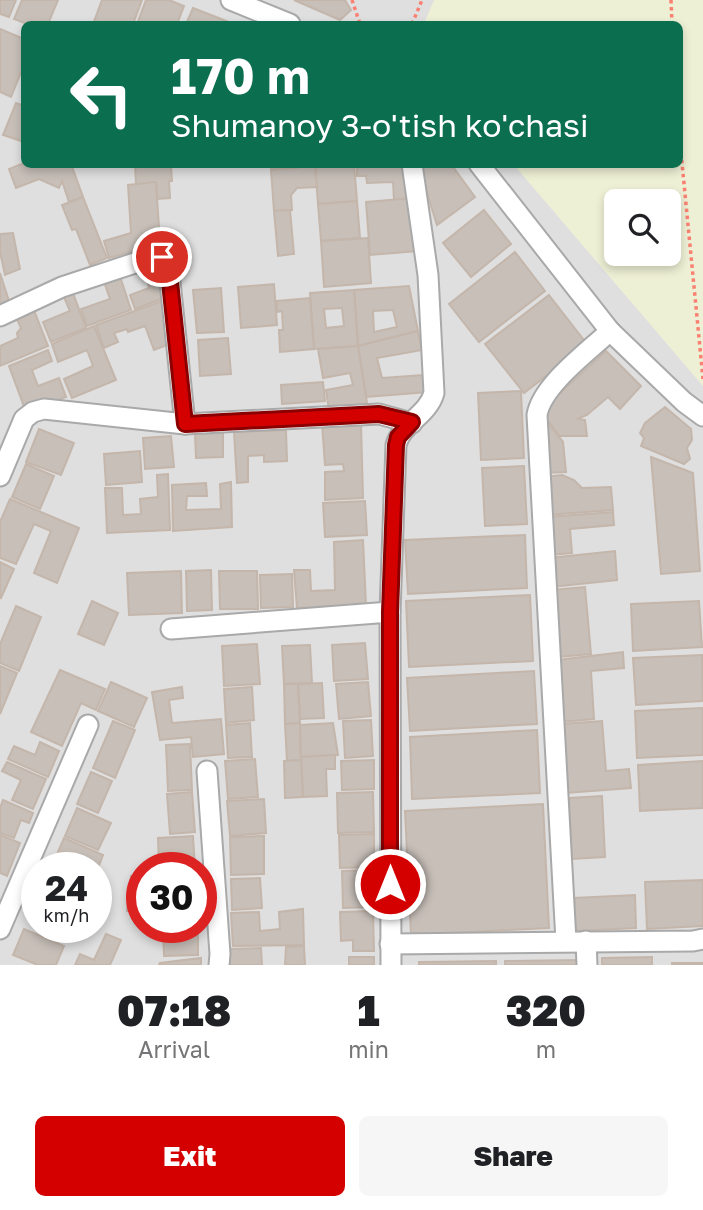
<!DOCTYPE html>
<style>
body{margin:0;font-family:"Golos Text",sans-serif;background:#f6f6f6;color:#202124;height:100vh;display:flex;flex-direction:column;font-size:26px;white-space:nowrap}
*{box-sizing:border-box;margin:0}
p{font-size:23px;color:#757577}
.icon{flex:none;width:38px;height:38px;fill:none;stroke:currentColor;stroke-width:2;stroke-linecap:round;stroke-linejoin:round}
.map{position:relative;height:965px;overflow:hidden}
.sheet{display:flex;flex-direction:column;background:#fff;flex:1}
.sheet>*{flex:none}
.hud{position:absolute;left:21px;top:21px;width:662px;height:147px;border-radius:10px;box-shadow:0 4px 10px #0003;background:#0b6e4f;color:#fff;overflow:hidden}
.tools{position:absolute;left:604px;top:189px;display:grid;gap:14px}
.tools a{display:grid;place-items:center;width:77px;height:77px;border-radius:10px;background:#fff;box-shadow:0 4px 10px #0003;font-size:35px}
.speed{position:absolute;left:21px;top:852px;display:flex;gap:14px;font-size:35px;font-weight:700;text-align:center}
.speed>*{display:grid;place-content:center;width:91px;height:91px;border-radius:50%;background:#fff;box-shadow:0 4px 10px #0003;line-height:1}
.speed small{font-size:18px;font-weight:400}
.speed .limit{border:10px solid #d22;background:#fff;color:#111}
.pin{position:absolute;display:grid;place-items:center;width:60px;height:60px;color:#fff;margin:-30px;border:4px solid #fff;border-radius:50%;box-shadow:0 2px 7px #0007}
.me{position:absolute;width:77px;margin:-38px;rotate:0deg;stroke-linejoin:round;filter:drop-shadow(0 0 5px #0008)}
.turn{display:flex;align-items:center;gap:24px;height:147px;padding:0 35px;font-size:32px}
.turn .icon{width:91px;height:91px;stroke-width:2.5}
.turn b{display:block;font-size:49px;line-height:60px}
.eta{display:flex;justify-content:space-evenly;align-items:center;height:119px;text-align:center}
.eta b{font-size:42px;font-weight:800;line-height:49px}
.action{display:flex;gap:14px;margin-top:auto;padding:14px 35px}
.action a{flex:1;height:80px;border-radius:10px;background:#d40000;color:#fff;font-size:28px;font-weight:800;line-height:80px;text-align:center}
.action a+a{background:#f6f6f6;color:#202124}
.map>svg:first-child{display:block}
</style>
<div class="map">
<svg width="703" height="965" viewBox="0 0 703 965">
<rect width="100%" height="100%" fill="#f2efe9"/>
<path fill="#e0dfdf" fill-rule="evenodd" d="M 0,0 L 703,0 L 703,965 L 0,965 ZM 24,24 L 679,24 L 679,164 L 24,164 ZM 616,201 L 668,201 L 668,254 L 616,254 ZM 37,868 L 96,868 L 96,928 L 37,928 ZM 142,868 L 201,868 L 201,928 L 142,928 Z"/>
<path fill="#eef0d5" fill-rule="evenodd" d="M 434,0 L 703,0 L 703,386 L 514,165 L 679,164 L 679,24 L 424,24 ZM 616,201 L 668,201 L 668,254 L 616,254 Z"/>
<g fill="#c7bfb8" stroke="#c4b6ab" stroke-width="2" fill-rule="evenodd">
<polygon points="0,0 16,0 9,17 0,14"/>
<polygon points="22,0 58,0 48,24 27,24 14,19"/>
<polygon points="102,0 142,0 133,24 93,24"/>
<polygon points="146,0 169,0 184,6 177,24 137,24"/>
<polygon points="294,0 345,0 351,10 340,20"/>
<polygon points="193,8 234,24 186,24"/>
<polygon points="0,29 24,39 24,65 11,97 0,92"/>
<polygon points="16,103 24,106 24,142 3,135"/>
<polygon points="24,163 71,164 83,197 69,202 62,181 59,188 39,179 16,188 9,169"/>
<polygon points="135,164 171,164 172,181 169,181 170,198 157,199 156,182 136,184"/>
<polygon points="271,164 333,164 333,165 271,170"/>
<polygon points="354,164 357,201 318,204 315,166"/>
<polygon points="357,164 403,164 411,199 394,200 393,182 367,183 366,176 357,176"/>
<polygon points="418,164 451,164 475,197 437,225"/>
<polygon points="315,166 317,187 297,188 291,195 292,210 274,211 271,170"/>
<polygon points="156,182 160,243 109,258 104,241 131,233 128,185"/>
<polygon points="83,197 107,258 90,265 76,229 72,230 62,205"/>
<polygon points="413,198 417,251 370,255 366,202"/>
<polygon points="357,201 360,238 321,241 318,204"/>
<polygon points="290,210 294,254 278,256 274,211"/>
<polygon points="484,210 511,244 471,277 443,243"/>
<polygon points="13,233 20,269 5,275 0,252 0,234"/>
<polygon points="368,238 371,283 324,287 321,241"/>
<polygon points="163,251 172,295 135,309 130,295 149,288 143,256"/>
<polygon points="515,252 545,291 479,342 449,304"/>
<polygon points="115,261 131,310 87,326 81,309 110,299 103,279"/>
<polygon points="0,273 9,301 0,303"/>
<polygon points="67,277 86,328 51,342 43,322 70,311 63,295"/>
<polygon points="274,284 277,325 241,328 238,287"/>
<path d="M 409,286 L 418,331 L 358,346 L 354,290 ZM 393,310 L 397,327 L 374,332 L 373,311 Z"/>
<polygon points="221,288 224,332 197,333 193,290"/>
<path d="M 354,290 L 358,346 L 314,349 L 310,293 ZM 342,308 L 344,326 L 326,328 L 324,309 Z"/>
<polygon points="28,295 48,346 0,366 0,346 18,338 17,333 21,328 10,304"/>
<polygon points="549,295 587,344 524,393 485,344"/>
<polygon points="170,298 177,341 154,350 145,326 128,332 127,329 114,333 118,342 104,348 96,325"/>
<polygon points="310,298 314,349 280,352 279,330 283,330 282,311 277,312 277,301"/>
<polygon points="94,326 116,380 72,398 64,379 93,366 87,350 58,362 52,344"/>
<polygon points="418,331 422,350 377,358 382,378 423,375 428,392 366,397 358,346"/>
<polygon points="228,338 231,374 200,376 198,340"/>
<polygon points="358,346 367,403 329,410 326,390 353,385 350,373 323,378 318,349"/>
<polygon points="48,350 52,361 32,370 38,386 59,378 66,397 26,412 9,366"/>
<polygon points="606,351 641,386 620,409 608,397 587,415 577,419 585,420 587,436 559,436 545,416 549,403"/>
<polygon points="323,382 325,401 282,404 281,385"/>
<polygon points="521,391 524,458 481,460 478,393"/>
<polygon points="665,407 691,429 692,440 687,448 690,459 684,464 641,446 644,438 640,433 645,423"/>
<polygon points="546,420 563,442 566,472 544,473"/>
<polygon points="361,423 363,498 325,500 325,472 344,471 343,464 325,465 322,424"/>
<polygon points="39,429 74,443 61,475 26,462"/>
<polygon points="286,430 287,461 264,462 264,455 248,456 248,482 237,483 234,432"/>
<polygon points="223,433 223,457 196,458 195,434"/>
<polygon points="171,436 174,467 145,469 143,438"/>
<polygon points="140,451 142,482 106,485 104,454"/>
<polygon points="651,457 693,473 700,571 661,574"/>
<polygon points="26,464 54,476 40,509 12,497"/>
<polygon points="524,466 527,524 485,526 482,468"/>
<polygon points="168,474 170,530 107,533 105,488 122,488 123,515 141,514 140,499 158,497 157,475"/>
<polygon points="562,475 574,480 582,488 611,487 613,510 547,515 545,477"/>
<polygon points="231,482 232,527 173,531 172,485 206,483 207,496 187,496 186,510 221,509 220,484"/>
<polygon points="10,499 79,528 57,583 34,573 51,531 34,524 16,564 0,558 0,522"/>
<polygon points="365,501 367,535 325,537 323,503"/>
<polygon points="613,512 614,525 570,529 572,553 550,555 547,517"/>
<polygon points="525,535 527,588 408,594 405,540"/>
<polygon points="363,540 366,605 297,608 294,570 310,570 311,591 335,590 334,542"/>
<polygon points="615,551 617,580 552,587 550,558"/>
<polygon points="0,562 14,569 1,598 0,597"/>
<polygon points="211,570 212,610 187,611 186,571"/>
<polygon points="181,571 182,613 129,615 127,573"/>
<polygon points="219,571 257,571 258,609 220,609"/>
<polygon points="292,574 293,607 261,608 260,575"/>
<polygon points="585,587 591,654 558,657 552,590"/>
<polygon points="530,595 533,661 409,667 406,601"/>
<polygon points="92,601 118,613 104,645 78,634"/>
<polygon points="699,601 702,647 633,651 631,604"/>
<polygon points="16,606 41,617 19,671 0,663 0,644"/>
<polygon points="365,643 368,679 334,681 332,645"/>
<polygon points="257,644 260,684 224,686 222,646"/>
<polygon points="310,645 312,683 284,684 282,646"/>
<polygon points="623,652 624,668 591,671 594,719 562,722 558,660"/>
<polygon points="702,655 703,701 636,705 633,658"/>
<polygon points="0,666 17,673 0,714"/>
<polygon points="60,670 105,689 96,710 81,703 62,746 31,732"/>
<polygon points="534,671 537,724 410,731 407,678"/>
<polygon points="111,682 147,698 134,727 98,711"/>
<polygon points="368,682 371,716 339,719 336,684"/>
<polygon points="322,683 324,718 300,719 298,684"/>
<polygon points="284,684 298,684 300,723 285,724"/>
<polygon points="182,687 183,698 169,700 172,723 221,719 224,754 193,757 191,737 160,740 152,692"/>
<polygon points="252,687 254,720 226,723 224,689"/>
<polygon points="703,708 703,755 637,758 635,711"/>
<polygon points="371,720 373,756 345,758 343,721"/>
<polygon points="113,721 135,730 115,778 93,768"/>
<polygon points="602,721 606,771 629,769 631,788 566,793 562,724"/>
<polygon points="250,723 252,757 228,758 226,725"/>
<polygon points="300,723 301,760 287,761 285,724"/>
<polygon points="333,723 338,755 301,757 300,725"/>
<polygon points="537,730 540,793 412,799 410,737"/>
<polygon points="40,742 59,751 48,777 8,759 14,746 35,755"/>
<polygon points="190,744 192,790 168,791 166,745"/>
<polygon points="335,755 335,769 326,769 327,796 303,797 301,757"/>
<polygon points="255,759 258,797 228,799 225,761"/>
<polygon points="301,760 303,797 285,798 284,761"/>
<polygon points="374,760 374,789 342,790 341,761"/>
<polygon points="703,761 703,808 640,811 638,765"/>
<polygon points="7,762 46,779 33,809 12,800 21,780 2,771"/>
<polygon points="91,772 112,781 98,813 77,804"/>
<polygon points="192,792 195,832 170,834 167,794"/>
<polygon points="373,792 374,832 338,833 337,793"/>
<polygon points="602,796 605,857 572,859 569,798"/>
<polygon points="264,799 266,833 230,836 227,801"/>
<polygon points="3,800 33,813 29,823 21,820 14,838 0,833 0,808"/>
<polygon points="543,804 549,928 411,935 405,811"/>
<polygon points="77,808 111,823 98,850 65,836"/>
<polygon points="374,834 374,867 340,868 339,835"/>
<polygon points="0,835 20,843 7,876 0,873"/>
<polygon points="193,836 195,868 159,868 158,838"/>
<polygon points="264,836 264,874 231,875 230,837"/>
<polygon points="64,838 103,855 98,868 82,861 78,868 51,868"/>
<polygon points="376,870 377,907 343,908 342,871"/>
<polygon points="142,875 142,912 127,911 131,876"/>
<polygon points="260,878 262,908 232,910 231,879"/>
<polygon points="703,880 703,926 647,929 645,882"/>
<polygon points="635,895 636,928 575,931 574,898"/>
<polygon points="303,909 304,945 233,946 231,913 259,912 260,931 280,929 279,912"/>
<polygon points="373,911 374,951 353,951 353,940 341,941 340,912"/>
<polygon points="163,928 198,928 198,955 164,956"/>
<polygon points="24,929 64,946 56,965 38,965 13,955"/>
<polygon points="106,934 121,940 110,965 75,965 80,954 94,960"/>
<polygon points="304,946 305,965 285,965 286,947"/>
<polygon points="261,948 262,965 230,965 229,949"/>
<rect x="349" y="957" width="25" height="8"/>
<polygon points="652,957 652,965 602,965 602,958"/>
<polygon points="201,958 201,965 159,965 160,963"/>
<polygon points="582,960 582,965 505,965 505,961"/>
<polygon points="496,961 496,965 419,965 419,962"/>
<rect x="672" y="963" width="31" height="2"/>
</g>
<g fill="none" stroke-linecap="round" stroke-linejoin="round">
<defs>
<g id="minor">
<polyline points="231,0 290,24"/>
<polyline points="479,164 610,331 684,402 703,416"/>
<polyline points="0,316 62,287 153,257 162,257 168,263 185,424"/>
<polyline points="0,476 24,419 33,412 44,409 185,424 379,414 412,423"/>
<polyline points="171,629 390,612"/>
<polyline points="207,771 220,954 219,965"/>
<polyline points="0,929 88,725"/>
<path d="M 566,941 L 537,415 C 542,385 588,352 610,331"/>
<polyline points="586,941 587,965"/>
<polyline points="390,944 693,941 703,939"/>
<path d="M 391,965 L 390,612 L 396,445 C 401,424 428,415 434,393 L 428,275 L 412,164"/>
</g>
</defs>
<use href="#minor" stroke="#a9a9a9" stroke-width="23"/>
<g stroke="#fa8072" stroke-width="3.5" stroke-dasharray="3.5 3.5" stroke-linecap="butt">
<polyline points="352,0 360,24"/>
<polyline points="671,0 672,24"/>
<polyline points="412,24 422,0"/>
<polyline points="679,132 703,379"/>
</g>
<use href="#minor" stroke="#fff" stroke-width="19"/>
</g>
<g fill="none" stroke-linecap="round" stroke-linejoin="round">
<defs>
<polyline id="route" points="162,257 168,263 185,424 379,414 412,422 398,437 396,445 390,612 390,884"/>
</defs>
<use href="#route" stroke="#8a0000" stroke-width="18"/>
<use href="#route" stroke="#d40000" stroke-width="12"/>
</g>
</svg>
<div class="tools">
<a><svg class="icon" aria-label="search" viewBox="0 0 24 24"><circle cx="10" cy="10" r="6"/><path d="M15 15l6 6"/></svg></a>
</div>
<div class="speed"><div>24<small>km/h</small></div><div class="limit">30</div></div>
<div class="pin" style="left:162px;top:257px;background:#d93025"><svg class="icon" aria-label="arrive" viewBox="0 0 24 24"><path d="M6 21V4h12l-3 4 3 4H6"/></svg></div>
<svg class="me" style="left:390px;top:884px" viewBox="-20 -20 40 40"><circle r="17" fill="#d40000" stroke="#fff" stroke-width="3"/><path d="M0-11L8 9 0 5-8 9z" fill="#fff"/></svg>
<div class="hud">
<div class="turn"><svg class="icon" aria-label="left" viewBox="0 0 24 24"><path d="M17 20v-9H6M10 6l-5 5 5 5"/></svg><div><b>170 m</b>Shumanoy 3-o'tish ko'chasi</div></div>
</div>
</div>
<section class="sheet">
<div class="eta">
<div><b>07:18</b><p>Arrival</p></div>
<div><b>1</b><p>min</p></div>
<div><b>320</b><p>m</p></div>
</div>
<div class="action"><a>Exit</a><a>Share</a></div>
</section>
